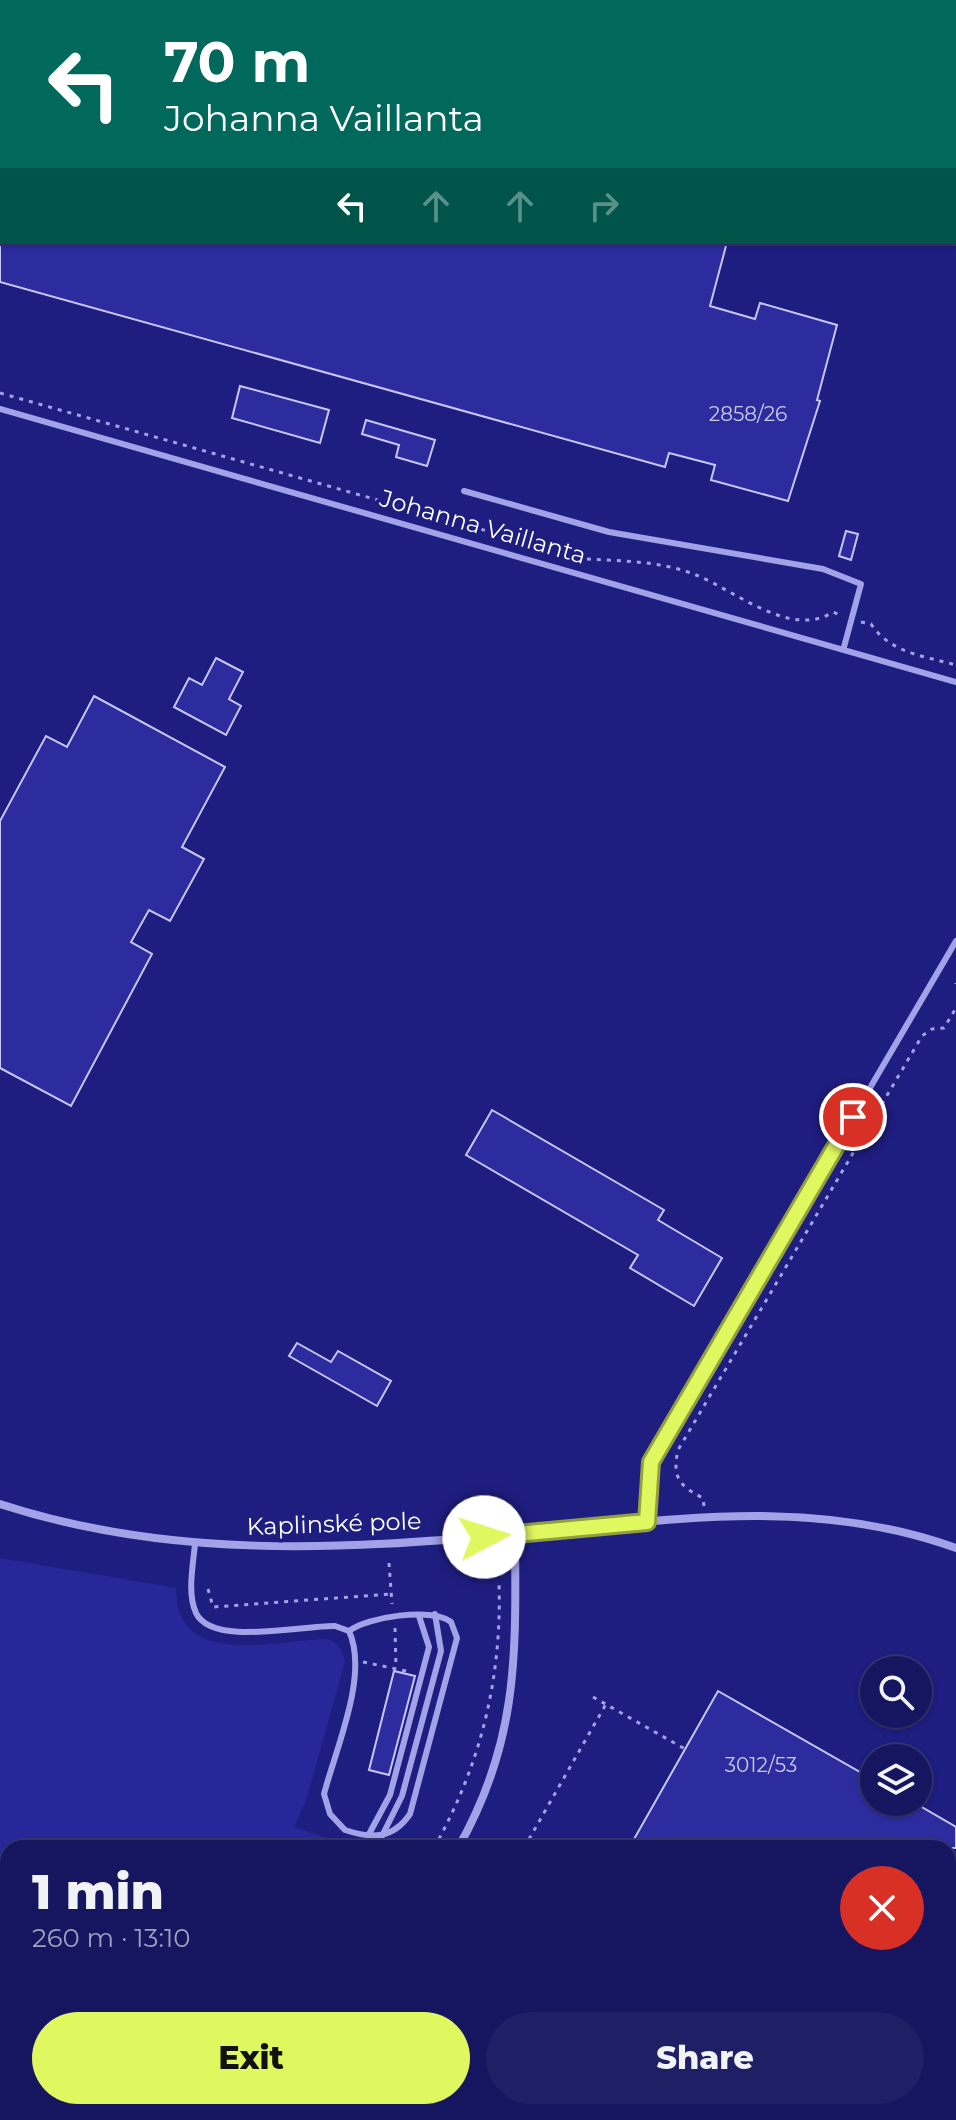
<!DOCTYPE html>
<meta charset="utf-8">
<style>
body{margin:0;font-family:Montserrat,sans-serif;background:#1f1f66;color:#f1f3f6;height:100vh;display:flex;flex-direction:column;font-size:30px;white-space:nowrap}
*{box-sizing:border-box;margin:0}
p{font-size:26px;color:#9e9fbd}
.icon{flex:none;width:44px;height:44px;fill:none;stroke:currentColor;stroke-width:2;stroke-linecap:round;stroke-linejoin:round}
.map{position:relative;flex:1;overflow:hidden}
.details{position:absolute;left:0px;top:1840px;width:956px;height:280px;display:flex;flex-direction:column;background:#161660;border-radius:24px 24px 0 0;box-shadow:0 2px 6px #0004,0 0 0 2px #353575}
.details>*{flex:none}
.banner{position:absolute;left:0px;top:0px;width:956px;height:244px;box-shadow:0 2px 6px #0004,0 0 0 2px #353575;background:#00695c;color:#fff;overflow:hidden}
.controls{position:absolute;left:860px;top:1656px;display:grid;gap:16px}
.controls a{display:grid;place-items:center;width:72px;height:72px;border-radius:50%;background:#161660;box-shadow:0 2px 6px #0004,0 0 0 2px #353575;font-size:40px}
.pin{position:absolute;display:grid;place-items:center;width:68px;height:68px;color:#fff;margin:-34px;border:4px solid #fff;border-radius:50%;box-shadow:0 2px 8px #0007}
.me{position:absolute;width:88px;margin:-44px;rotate:85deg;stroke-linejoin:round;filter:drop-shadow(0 0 6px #0008)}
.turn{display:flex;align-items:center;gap:28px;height:168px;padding:0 32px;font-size:36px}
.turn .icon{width:104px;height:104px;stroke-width:2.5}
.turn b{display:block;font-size:56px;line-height:68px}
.lanes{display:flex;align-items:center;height:76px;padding:0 32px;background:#0003;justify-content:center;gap:40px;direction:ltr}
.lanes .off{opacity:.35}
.round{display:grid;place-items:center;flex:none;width:84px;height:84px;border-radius:42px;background:#1f1f66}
.summary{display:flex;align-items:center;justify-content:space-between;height:136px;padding:0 32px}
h1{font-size:48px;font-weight:800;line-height:60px}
.action{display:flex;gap:16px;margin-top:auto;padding:16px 32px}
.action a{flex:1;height:92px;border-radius:48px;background:#e0f860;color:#111;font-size:32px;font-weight:800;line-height:92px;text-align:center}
.action a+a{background:#1f1f66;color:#f1f3f6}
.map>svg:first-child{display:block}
</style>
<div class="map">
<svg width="956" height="2120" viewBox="0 0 956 2120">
<rect width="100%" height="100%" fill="#1e1d80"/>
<path fill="#272799" d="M 0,1558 L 176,1588 C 176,1670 273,1640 326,1639 C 338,1641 342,1650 345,1661 L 306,1801 L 294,1827 L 357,1848 L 8,1848 L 8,2112 L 275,2112 L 270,2120 L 0,2120 Z"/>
<g fill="#2d2c9e" stroke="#c6c6f7" stroke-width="2">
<polygon points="0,242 727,242 710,306 755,319 760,303 837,325 817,400 820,401 788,501 711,480 715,465 669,453 665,467 0,282"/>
<polygon points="240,386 329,410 320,443 232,418"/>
<polygon points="366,420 435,440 427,466 396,457 399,445 362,434"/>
<polygon points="846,531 858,534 851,560 839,556"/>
<polygon points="216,658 243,672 229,699 241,706 226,735 174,707 189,678 202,685"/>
<polygon points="94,696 225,767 182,847 204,859 170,921 149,910 131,942 152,954 71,1106 0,1068 0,821 46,736 67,747"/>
<polygon points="492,1110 664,1210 658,1220 722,1258 694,1306 630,1268 638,1255 466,1155"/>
<polygon points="297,1343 331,1362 338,1351 391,1381 377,1406 289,1356"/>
<polygon points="394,1671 415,1676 389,1775 369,1770"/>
<polygon points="718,1691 874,1780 874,1802 913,1802 956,1827 956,1848 629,1848"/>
</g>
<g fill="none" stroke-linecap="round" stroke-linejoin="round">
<g stroke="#a2a2e9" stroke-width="3" stroke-dasharray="4 6" stroke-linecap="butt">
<path d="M 0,393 L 586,559 C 622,561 662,561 696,575 C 736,591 791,639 833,612 L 842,616"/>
<path d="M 861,622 L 871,624 C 890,653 924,656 956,665"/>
<polyline points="956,983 956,984"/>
<path d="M 704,1506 L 703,1498 C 679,1486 672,1477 678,1450 L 922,1036 L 932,1029 L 944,1028 L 956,1008"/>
<polyline points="389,1563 392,1604"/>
<polyline points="208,1589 213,1607 391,1594"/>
<polyline points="395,1628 396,1668"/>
<polyline points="363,1662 411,1672"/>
<polyline points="593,1697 685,1749"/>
<path d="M 434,1848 C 481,1764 502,1678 499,1583"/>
<polyline points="506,1848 510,1839"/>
<polyline points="524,1848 606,1704"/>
<polyline points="281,2120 286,2112"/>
</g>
<g stroke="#a2a2e9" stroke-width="6">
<polyline points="0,409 956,682"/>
<polyline points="464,491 609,532 823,569 861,584 844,647"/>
<polyline points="647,1522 651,1462 956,941"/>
<path d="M 195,1544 C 193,1566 187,1593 196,1613 C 212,1647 303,1625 335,1626 L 349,1631 C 369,1675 336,1748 324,1794 L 330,1814 L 345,1830 C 372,1839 393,1839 410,1814 L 457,1638 L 451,1622 C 431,1607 367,1617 349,1631"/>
<polyline points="368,1836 390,1795 429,1647 419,1616"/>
<polyline points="382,1836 402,1796 441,1651 435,1614"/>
</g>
<g stroke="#a2a2e9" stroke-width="8">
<path d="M 0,1504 C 169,1559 340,1550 514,1534 C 666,1521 809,1495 956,1548"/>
<path d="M 458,1848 C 519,1741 516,1653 515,1534"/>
<polyline points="306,2120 310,2112"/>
</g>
</g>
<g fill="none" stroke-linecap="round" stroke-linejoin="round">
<defs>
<polyline id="route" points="484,1537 647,1522 651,1462 853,1117"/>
</defs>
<use href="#route" stroke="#92a13e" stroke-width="20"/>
<use href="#route" stroke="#e0f860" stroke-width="14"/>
</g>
<g text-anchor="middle" stroke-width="8" stroke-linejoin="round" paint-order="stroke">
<g font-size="20" fill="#cacae7">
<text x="748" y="421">2858/26</text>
<text x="761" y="1772">3012/53</text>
</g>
<g font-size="24" fill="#fff" stroke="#1e1d80">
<text transform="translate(483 527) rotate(16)" y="8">Johanna Vaillanta</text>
<text transform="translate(334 1524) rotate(-2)" y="8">Kaplinské pole</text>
</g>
</g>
</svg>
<div class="controls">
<a><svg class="icon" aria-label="search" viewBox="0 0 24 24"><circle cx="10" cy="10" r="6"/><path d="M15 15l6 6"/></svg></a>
<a><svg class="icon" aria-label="layers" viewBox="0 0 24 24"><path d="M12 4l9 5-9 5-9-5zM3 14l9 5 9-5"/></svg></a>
</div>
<div class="pin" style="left:853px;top:1117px;background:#d93025"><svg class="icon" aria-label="arrive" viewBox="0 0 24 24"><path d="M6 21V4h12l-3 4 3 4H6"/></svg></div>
<svg class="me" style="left:484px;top:1537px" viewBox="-20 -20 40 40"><circle r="19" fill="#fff"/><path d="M0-13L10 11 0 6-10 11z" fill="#e0f860"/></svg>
<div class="banner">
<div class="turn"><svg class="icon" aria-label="left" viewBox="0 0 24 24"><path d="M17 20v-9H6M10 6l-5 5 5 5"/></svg><div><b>70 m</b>Johanna Vaillanta</div></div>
<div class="lanes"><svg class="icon" aria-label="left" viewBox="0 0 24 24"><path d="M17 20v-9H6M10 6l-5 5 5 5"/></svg><svg class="icon off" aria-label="ahead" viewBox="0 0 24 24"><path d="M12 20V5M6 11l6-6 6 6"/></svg><svg class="icon off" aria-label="ahead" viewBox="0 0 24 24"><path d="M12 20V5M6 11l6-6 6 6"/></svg><svg class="icon off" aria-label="right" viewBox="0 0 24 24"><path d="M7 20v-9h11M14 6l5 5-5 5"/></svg></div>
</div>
<section class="details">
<div class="summary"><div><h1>1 min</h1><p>260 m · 13:10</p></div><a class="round" style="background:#d93025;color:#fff"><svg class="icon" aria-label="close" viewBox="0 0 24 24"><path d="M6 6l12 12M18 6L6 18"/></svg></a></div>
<div class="action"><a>Exit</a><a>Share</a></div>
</section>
</div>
